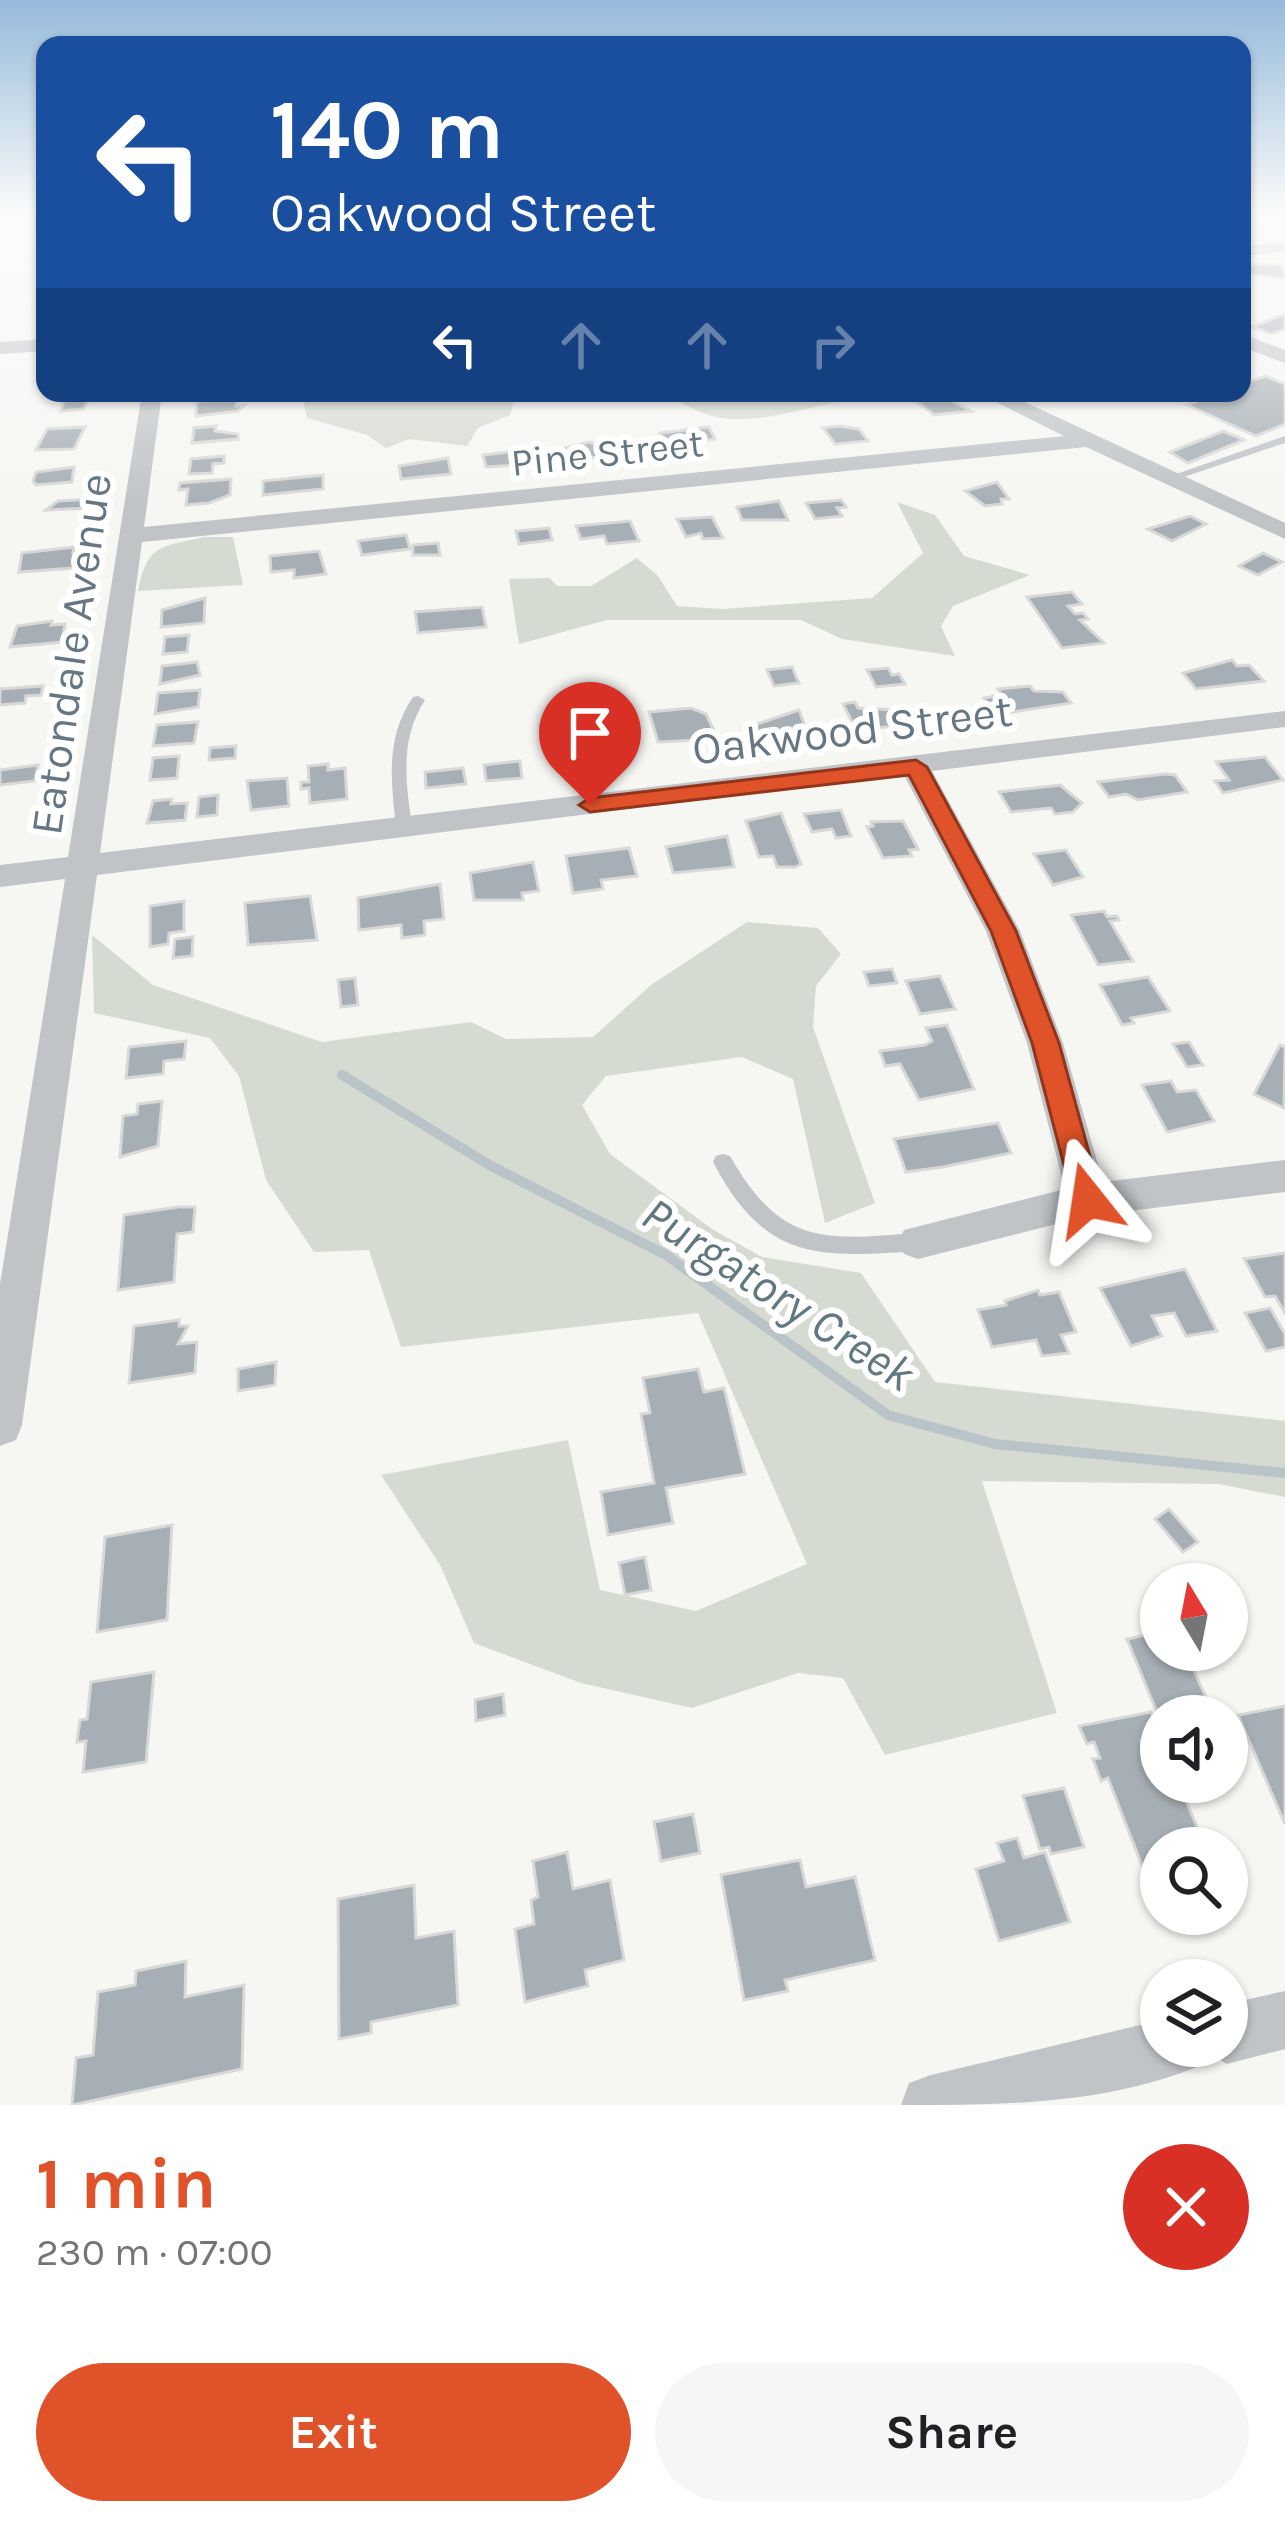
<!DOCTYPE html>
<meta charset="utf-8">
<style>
body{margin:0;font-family:Karla,sans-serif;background:#f6f6f6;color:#202124;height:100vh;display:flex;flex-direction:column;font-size:45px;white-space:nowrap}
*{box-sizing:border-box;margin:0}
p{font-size:39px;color:#757577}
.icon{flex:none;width:66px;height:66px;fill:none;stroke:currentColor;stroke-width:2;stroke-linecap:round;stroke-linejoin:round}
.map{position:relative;height:2105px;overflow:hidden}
.side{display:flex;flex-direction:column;background:#fff;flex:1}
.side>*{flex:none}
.top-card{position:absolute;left:36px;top:36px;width:1215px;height:366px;border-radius:24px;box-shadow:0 3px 9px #0004;background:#1a4fa0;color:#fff;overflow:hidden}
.needle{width:78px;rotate:350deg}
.controls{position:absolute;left:1140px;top:1563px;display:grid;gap:24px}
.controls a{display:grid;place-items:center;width:108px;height:108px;border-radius:50%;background:#fff;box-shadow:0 3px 9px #0004;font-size:60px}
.pin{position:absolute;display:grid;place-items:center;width:102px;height:102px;color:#fff;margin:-123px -51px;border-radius:50% 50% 50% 0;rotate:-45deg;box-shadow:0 0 12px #0007}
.pin .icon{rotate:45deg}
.me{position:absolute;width:132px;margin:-66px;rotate:345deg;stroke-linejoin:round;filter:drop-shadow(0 0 9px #0008)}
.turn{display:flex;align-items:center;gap:42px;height:252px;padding:0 36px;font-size:54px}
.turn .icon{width:156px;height:156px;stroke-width:2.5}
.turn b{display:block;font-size:84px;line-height:102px}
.lanes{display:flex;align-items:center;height:114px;padding:0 36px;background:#0003;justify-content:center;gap:60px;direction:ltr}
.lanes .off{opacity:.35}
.round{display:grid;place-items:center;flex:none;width:126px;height:126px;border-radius:63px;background:#f6f6f6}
.head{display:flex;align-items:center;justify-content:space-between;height:204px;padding:0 36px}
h1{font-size:72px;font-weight:700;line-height:90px;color:#e05229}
.action{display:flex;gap:24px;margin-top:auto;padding:24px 36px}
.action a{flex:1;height:138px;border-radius:72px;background:#e05229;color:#fff;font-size:48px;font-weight:700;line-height:138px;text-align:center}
.action a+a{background:#f6f6f6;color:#202124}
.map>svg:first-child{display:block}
</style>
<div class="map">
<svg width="1285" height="2105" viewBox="0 0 1285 2105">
<rect width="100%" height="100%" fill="#f6f6f3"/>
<g fill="#d6dbd2">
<polygon points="302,393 402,401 420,393 459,397 538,393 515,396 510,415 478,428 467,446 409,439 386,448 367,435 307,418"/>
<path d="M 656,393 L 832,393 L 842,401 C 804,408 747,428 709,415 C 690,409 676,398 656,393 Z"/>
<polygon points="897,502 935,515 964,556 1030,575 953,606 941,626 955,656 842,639 801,620 607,620 519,644 509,579 549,578 558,586 591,586 637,558 658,576 677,606 723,609 872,598 923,553"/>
<path d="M 204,537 L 233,537 L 243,585 L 138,591 C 148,543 159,548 204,537 Z"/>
<polygon points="747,922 818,928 841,954 816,986 813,1027 875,1203 825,1223 793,1079 742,1057 606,1076 582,1105 610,1154 712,1229 762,1257 861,1273 935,1382 1285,1421 1285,1497 1219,1484 982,1481 1057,1713 885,1755 843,1678 798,1673 692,1708 581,1683 474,1643 440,1565 381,1475 568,1440 600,1590 696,1611 807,1564 698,1313 401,1347 369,1250 314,1252 266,1180 239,1076 210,1038 94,1013 92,935 153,985 322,1042 471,1022 506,1039 593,1037 651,985"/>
</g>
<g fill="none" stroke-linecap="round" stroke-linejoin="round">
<polyline stroke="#b8c4c8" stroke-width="10" points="342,1075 491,1166 666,1255 888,1415 995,1444 1285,1473"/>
</g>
<g fill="#a6afb5" stroke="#d8d8d6" stroke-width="3">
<polygon points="1242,264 1281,265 1285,278 1251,275"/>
<polygon points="1285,314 1285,329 1271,334 1252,327"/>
<polygon points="1265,376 1285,384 1285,424 1256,436 1187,405 1219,393 1242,393 1242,384"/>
<polygon points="50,393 93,393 83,409 61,411 65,397 51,398"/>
<polygon points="245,395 237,401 236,406 244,405 238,411 196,416 197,402"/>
<polygon points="930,396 950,400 971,411 934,415 916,401"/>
<polygon points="216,426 215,431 238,434 238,439 192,443 194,428"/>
<polygon points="840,426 859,429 868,441 835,444 823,428"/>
<polygon points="85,427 74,449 36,450 47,429"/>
<polygon points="709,427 715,439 666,446 660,433"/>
<polygon points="1223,431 1244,440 1188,463 1170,452"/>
<polygon points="589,442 603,446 606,457 554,459 552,451"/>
<polygon points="534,449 540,465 526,466 525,459 518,459 519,465 486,467 483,455"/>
<polygon points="224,456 224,463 213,464 212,473 189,474 191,459"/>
<polygon points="448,458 451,474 401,479 399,466"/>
<polygon points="74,467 72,482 36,485 33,481 36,472"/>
<polygon points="323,475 323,489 263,495 263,481"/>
<polygon points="231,479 230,495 209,503 186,505 188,489 179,490 180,483"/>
<polygon points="997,482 1009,499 1001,499 1002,504 985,506 965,491"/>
<polygon points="91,499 89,508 46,510 58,501"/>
<polygon points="841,500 846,507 837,508 842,516 815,519 806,503"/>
<polygon points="779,501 788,520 742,520 737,507"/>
<polygon points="1190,516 1206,524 1172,541 1148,529"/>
<polygon points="712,517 723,538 703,539 701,533 686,537 677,519"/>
<polygon points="630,521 639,541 607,544 604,536 581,539 576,526"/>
<polygon points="549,528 552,540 519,544 516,531"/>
<polygon points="406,535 410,549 362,555 358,541"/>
<polygon points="438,543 440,555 413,555 413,545"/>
<polygon points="74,547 73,553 82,552 74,568 19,572 22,553"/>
<polygon points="319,551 326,574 294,578 294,570 271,572 270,556"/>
<polygon points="1263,553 1282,562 1258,575 1239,566"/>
<polygon points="1072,592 1082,604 1068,606 1075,614 1083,613 1088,619 1080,620 1104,643 1062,648 1027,597"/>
<polygon points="205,598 204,623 161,627 162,610"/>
<polygon points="482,607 486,627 418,633 415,612"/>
<polygon points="52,621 51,625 65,624 62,642 10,647 17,626"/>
<polygon points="189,635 187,652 163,654 165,637"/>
<polygon points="1232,660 1237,666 1249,665 1264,681 1196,689 1183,673"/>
<polygon points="197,662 200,675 160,684 162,666"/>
<polygon points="792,667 799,683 774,686 767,670"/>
<polygon points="888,668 892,675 899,674 905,684 876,687 867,670"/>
<polygon points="43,686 41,695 26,696 25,703 0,705 0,689"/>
<polygon points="1030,686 1034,691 1063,692 1071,703 994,715 984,698 1002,695 998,689"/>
<polygon points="200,690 198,707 155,714 158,693"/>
<polygon points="855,702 858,708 898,710 906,725 856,730 843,704"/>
<polygon points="691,708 706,714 718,739 658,742 649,712"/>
<polygon points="799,710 810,740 760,744 748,727"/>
<polygon points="583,714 585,722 616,722 620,747 578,750 577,743 546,752 540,726 555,724 553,717"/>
<polygon points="198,722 194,743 153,746 157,725"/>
<polygon points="236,746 235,758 209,760 210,748"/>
<polygon points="179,756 177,778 150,780 153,758"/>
<polygon points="1265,757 1283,780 1223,793 1215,781 1229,780 1216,762"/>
<polygon points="520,761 522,778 486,781 484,765"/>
<polygon points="328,764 328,770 345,768 347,799 310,803 309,788 301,789 301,782 309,782 308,766"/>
<polygon points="38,765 35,781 0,785 0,770"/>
<polygon points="463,768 466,784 426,788 425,772"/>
<polygon points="1164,774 1175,775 1187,792 1138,800 1126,794 1109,797 1098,782"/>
<polygon points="287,778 289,806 251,810 247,781"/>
<polygon points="1060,785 1082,803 1073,812 1055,814 1051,808 1011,812 999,792"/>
<polygon points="218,795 217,815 197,817 199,797"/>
<polygon points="172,799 171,804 187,803 185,820 147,823 153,801"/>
<polygon points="841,810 851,836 836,838 832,829 812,832 804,814"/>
<polygon points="781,813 801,864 795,867 777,867 773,856 759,857 746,821"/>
<polygon points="903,821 918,849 909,850 912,856 883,858 867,827 873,826 871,822"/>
<polygon points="727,836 734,867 673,873 666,847"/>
<polygon points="629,848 637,876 601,880 603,889 573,893 566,856"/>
<polygon points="1066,850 1083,877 1053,885 1034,854"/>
<polygon points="533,862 539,891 522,893 523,900 474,900 470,873"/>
<polygon points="440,884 444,919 424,921 425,935 402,938 401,925 359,930 358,898"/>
<polygon points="310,896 317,940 248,945 245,903"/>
<polygon points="184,901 184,931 169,933 168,944 150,947 150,906"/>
<polygon points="1104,911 1107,917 1117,916 1119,920 1110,921 1133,961 1098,965 1071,915"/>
<polygon points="193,937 192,956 173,958 175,939"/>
<polygon points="892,969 897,983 869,986 864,972"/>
<polygon points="940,976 955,1009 920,1014 906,981"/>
<polygon points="1148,977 1170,1011 1131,1018 1134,1023 1122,1025 1100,985"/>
<polygon points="355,978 358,1005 341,1007 338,980"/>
<polygon points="947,1025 974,1089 919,1100 900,1064 885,1066 880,1051 925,1045 932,1041 926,1028"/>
<polygon points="186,1041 184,1059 164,1061 163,1074 126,1078 129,1047"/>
<polygon points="1189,1042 1203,1065 1187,1067 1173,1044"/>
<polygon points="1280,1045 1285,1047 1284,1108 1254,1094"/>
<polygon points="1171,1081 1177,1092 1196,1090 1214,1121 1167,1132 1142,1085"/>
<polygon points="162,1101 158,1146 120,1157 123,1116 137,1114 138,1104"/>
<polygon points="998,1123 1011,1153 943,1167 906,1172 894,1139"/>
<polygon points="178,1207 195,1207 193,1232 177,1234 174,1282 118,1290 124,1215"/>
<polygon points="1285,1253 1285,1313 1275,1296 1265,1297 1244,1259"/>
<polygon points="1185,1269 1217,1331 1186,1336 1174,1313 1152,1316 1162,1336 1131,1346 1100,1288"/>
<polygon points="1038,1290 1040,1295 1059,1292 1076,1332 1061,1335 1069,1353 1042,1356 1036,1340 992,1347 978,1310 1006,1305 1005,1301"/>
<polygon points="1270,1308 1285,1334 1285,1347 1266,1351 1245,1313"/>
<polygon points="179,1320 179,1326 188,1326 178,1344 197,1342 195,1373 129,1383 134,1326"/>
<polygon points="276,1362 275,1385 238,1391 238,1369"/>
<polygon points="698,1369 704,1392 724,1388 745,1474 666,1488 673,1523 608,1535 601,1492 654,1483 641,1414 650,1413 643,1378"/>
<polygon points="1169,1509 1198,1542 1183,1552 1155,1519"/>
<polygon points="172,1525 167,1620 97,1632 105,1537"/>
<polygon points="645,1557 651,1590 625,1595 619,1563"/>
<polygon points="1161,1632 1161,1650 1185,1650 1207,1700 1156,1710 1127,1639"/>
<polygon points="154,1672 146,1762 83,1772 86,1741 77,1742 80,1720 87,1719 91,1682"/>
<polygon points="503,1694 505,1715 476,1721 475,1700"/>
<polygon points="1285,1706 1285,1824 1238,1715"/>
<polygon points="1151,1712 1161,1736 1141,1741 1159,1786 1178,1782 1206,1848 1161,1848 1161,1878 1148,1881 1108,1778 1101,1781 1093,1759 1100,1758 1094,1742 1087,1744 1079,1726"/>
<polygon points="1064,1788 1084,1847 1051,1854 1049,1847 1040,1849 1023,1796"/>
<polygon points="693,1814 700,1853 661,1861 654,1822"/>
<polygon points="1017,1838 1024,1858 1045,1852 1070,1922 999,1941 976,1869 1004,1861 997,1843"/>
<polygon points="567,1852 573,1889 610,1880 624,1960 585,1970 588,1986 525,2002 515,1929 534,1924 531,1900 538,1897 533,1861"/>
<polygon points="800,1860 806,1887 855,1877 875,1960 785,1980 788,1991 744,2000 721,1875"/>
<polygon points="414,1885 416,1938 454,1931 458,2005 371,2022 371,2033 339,2039 338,1899"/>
<polygon points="186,1961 185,1997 244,1985 242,2069 72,2105 76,2058 93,2055 98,1992 135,1985 136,1971"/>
</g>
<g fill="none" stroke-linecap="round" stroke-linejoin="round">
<g fill="#c0c4c7" fill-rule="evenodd">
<polygon points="1285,436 1285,443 1175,480 1165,478"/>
<path d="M 418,696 L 425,700 C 399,740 406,782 412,827 L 404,832 L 396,827 C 391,780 385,738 413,697 Z"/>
<path d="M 723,1154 L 730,1156 C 782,1247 823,1240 918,1233 L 925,1236 L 928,1242 L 925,1248 L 918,1251 C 816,1258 765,1261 713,1162 L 716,1156 Z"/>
</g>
<g fill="#c0c4c7" fill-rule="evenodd">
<polygon points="1285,242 1285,252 1242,256 1242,246"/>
<polygon points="1242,334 1285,350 1285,363 1242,347"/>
<polygon points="45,339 45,351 0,354 0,342"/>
<polygon points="142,393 162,393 144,527 1064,436 978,393 1005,393 1285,523 1285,539 1086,447 142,542 100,853 1285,711 1285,727 932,771 1020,931 1063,1043 1103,1182 1285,1160 1285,1192 1088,1216 918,1259 904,1254 898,1242 904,1230 1065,1189 1027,1043 986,931 904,775 97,875 22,1425 16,1440 0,1446 0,1284 65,879 0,887 0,865 68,857"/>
<path d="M 1285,1991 L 1285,2049 L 1227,2064 L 1204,2050 L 1197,2067 C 1101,2105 1002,2105 901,2105 L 909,2083 L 931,2075 L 1161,2020 L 1161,2046 L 1227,2046 L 1227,2004 Z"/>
</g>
</g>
<linearGradient id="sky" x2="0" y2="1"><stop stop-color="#95badb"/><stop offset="0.42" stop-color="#fbfbfa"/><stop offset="1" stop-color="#fbfbfa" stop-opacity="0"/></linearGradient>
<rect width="1285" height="507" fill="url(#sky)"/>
<polygon fill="#e05229" stroke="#92351b" stroke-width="3" points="916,760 927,767 1016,931 1059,1043 1102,1200 1098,1208 1088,1212 1073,1200 1032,1043 991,931 909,775 590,812 579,805 590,798"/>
<g text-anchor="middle" stroke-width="12" stroke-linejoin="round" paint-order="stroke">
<g font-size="39" fill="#667784" stroke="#fff">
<text transform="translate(607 452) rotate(-6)" y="14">Pine Street</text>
</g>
<g font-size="45" fill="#667784" stroke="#fff">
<text transform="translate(70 654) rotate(-82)" y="16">Eatondale Avenue</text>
<text transform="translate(852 729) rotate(-7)" y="16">Oakwood Street</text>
</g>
<g font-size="48" font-style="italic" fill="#627880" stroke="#fff">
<text transform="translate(779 1293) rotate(33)" y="17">Purgatory Creek</text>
</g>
</g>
</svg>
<div class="controls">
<a><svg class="needle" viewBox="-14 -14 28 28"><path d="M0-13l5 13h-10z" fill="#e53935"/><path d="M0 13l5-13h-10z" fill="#757577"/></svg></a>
<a><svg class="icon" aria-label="sound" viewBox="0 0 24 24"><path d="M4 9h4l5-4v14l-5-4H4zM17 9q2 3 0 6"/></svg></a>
<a><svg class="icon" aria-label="search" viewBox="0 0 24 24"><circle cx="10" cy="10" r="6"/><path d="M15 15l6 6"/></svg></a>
<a><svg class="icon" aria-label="layers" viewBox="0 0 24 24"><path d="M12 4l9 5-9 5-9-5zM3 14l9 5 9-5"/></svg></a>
</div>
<div class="pin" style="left:590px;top:805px;background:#d93025"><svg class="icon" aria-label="arrive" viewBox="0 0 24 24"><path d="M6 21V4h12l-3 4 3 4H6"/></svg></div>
<svg class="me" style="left:1088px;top:1200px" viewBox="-20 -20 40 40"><path d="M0-17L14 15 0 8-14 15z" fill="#e05229" stroke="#fff" stroke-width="4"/></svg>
<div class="top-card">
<div class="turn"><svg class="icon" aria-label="left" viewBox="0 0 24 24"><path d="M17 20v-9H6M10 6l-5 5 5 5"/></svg><div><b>140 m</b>Oakwood Street</div></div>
<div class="lanes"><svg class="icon" aria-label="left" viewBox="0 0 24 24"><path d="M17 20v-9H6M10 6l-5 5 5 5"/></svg><svg class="icon off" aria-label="ahead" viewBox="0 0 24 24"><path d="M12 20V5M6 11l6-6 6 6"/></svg><svg class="icon off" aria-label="ahead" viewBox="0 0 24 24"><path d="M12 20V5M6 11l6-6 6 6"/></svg><svg class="icon off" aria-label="right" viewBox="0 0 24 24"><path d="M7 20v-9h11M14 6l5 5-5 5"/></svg></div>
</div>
</div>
<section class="side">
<div class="head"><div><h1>1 min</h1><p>230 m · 07:00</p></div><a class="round" style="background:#d93025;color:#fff"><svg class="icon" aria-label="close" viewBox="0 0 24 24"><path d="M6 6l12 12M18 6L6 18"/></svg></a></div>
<div class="action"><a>Exit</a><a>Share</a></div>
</section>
